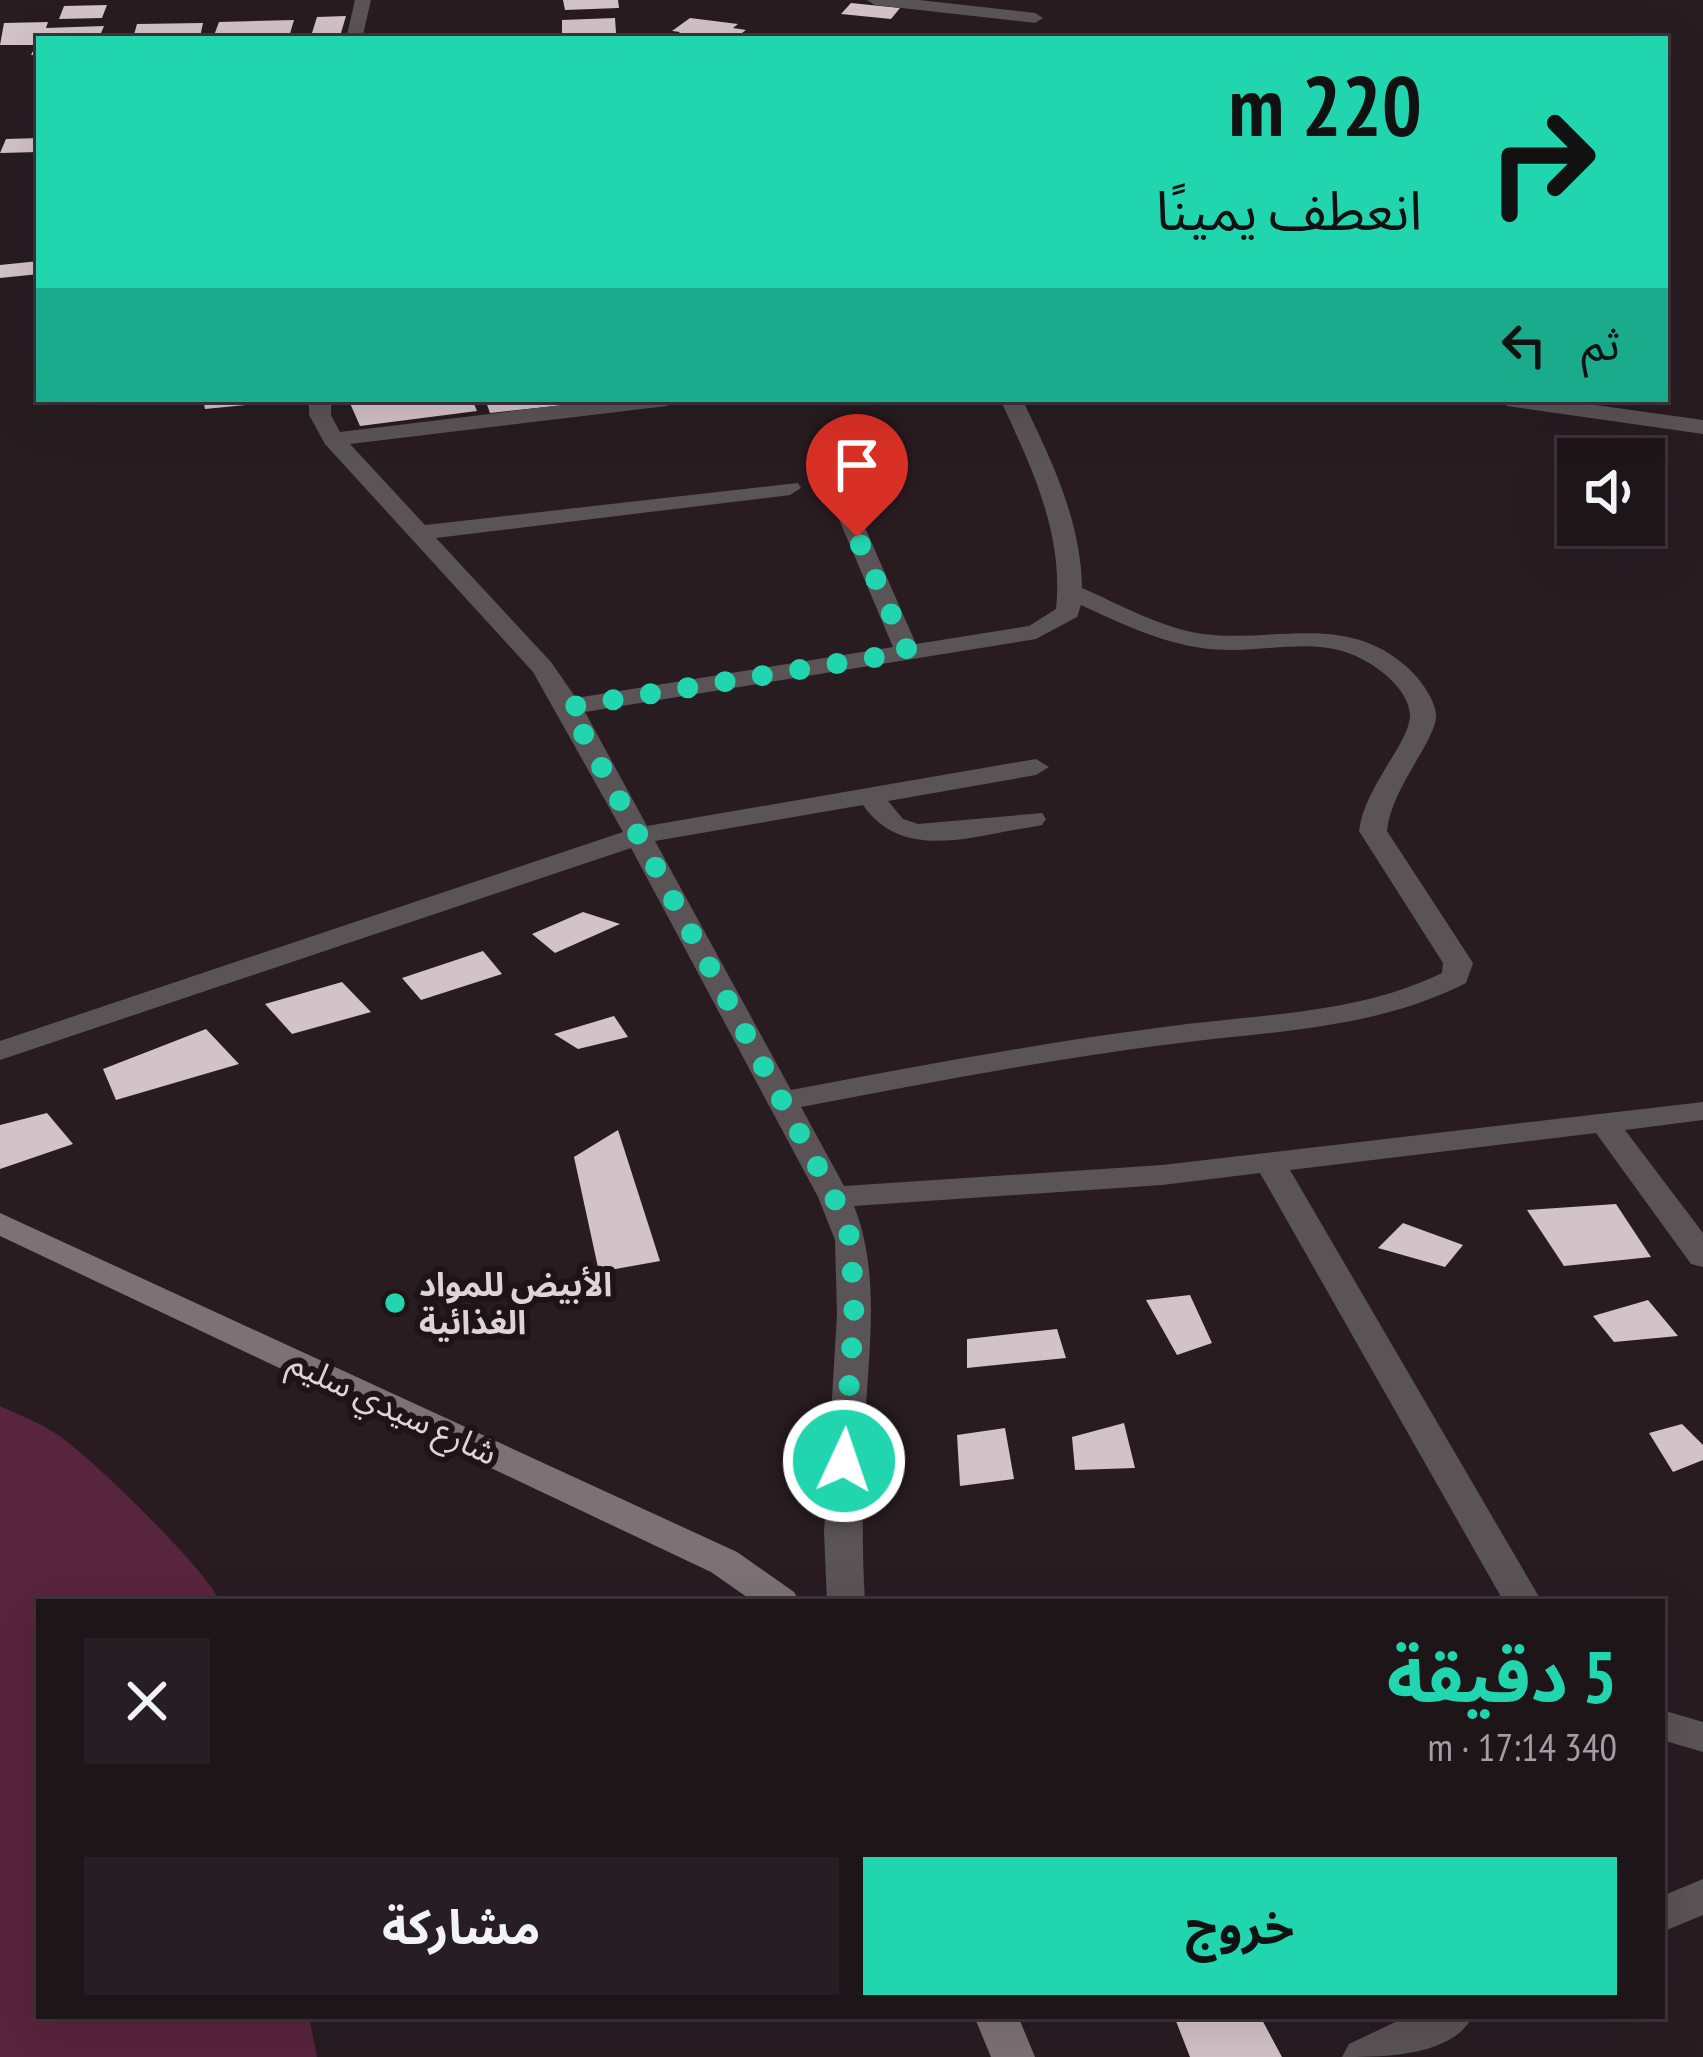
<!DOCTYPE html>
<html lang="ar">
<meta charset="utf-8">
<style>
body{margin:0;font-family:"PT Sans Narrow","Noto Sans Arabic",sans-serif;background:#261e22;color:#f1f3f6;direction:rtl;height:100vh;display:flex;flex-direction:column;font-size:45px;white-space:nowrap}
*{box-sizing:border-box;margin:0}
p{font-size:39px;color:#a19fa2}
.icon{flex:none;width:66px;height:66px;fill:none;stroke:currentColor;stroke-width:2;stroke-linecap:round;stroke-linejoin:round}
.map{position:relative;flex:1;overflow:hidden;direction:ltr}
.panel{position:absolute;left:36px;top:1599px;width:1629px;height:420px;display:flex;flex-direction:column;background:#1e1519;border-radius:0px;box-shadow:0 12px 48px #0002,0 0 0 3px #3c3438;direction:rtl}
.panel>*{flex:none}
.top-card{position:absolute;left:36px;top:36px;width:1632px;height:366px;border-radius:0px;box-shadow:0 12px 48px #0002,0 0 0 3px #3c3438;direction:rtl;background:#21d5af;color:#111;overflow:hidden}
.tools{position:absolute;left:1557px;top:438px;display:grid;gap:24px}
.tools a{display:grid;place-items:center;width:108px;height:108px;border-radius:0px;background:#1e1519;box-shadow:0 12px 48px #0002,0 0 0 3px #3c3438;font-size:60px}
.pin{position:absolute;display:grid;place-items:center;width:102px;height:102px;color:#fff;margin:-123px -51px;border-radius:50% 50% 50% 0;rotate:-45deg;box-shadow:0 0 12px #0007}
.pin .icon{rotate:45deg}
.me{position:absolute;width:132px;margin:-66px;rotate:3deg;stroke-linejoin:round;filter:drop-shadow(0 0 9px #0008)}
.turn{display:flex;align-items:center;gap:42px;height:252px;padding:0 48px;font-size:54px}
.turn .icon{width:156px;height:156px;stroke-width:2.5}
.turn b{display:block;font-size:84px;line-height:102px}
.then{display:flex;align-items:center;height:114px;padding:0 48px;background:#0003;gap:24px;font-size:45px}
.round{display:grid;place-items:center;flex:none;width:126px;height:126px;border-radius:0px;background:#261e22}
.summary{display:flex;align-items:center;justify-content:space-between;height:204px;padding:0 48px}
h1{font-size:72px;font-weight:700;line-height:90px;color:#21d5af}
.button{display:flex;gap:24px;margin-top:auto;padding:24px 48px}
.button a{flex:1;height:138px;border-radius:0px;background:#21d5af;color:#111;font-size:48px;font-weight:700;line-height:138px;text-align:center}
.button a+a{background:#261e22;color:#f1f3f6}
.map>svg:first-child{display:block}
</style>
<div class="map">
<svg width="1703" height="2057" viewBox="0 0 1703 2057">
<rect width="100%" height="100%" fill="#281c21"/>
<path fill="#59243d" d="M 0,1406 C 19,1415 41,1423 58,1435 C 90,1456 208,1571 220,1602 L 39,1602 L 39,2016 L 309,2016 L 317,2057 L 0,2057 Z"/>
<g fill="#d3c2c8">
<polygon points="563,0 618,0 619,8 565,10"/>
<polygon points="851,3 900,8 891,19 841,14"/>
<polygon points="107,5 102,18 59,19 64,6"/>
<polygon points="346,16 341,33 312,33 317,17"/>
<polygon points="615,18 616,33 562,35 562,20"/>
<polygon points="690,18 738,24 733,28 746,30 734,39 672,39 680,32 672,31"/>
<polygon points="294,20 289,37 213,38 219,22"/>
<polygon points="48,22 46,28 104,26 99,38 39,39 39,55 31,55 36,45 0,45 4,23"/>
<polygon points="203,23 200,37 133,38 137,24"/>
<polygon points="39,138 39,152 0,153 6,139"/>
<polygon points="39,261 39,274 0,278 0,265"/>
<polygon points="203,399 275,399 275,402 205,409"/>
<polygon points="366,399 472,399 477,411 360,426 349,401"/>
<polygon points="485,399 562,399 565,405 490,413"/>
<polygon points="583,912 620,924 555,953 532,934"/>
<polygon points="483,951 502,974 421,1000 402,978"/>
<polygon points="342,982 371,1012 292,1034 265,1004"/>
<polygon points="614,1016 628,1037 578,1049 554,1034"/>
<polygon points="206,1029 239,1064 116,1100 103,1069"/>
<polygon points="47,1113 73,1144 0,1169 0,1125"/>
<polygon points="618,1130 660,1261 599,1272 574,1157"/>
<polygon points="1616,1204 1651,1257 1564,1266 1527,1210"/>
<polygon points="1403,1223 1463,1245 1445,1267 1378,1248"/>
<polygon points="1190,1295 1212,1343 1177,1355 1146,1300"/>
<polygon points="1648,1300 1678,1336 1614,1342 1593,1316"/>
<polygon points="1057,1329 1066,1358 967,1368 967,1339"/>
<polygon points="1124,1423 1135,1468 1075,1470 1072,1437"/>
<polygon points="1682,1424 1703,1445 1703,1460 1673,1472 1649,1433"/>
<polygon points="1005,1428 1014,1479 960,1486 957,1435"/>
<polygon points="1174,2016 1260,2016 1282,2057 1190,2057"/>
</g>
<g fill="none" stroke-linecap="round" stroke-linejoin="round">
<g fill="#5b5457" fill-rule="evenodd">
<polygon points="355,0 371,0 362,39 346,39"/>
<polygon points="867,0 919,0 1035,13 1043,18 1035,23 875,5"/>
<path d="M 309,399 L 331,399 L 331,415 L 340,432 L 612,399 L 678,399 L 667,406 L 350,444 L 425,525 L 798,483 L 801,488 L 790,495 L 436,538 L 551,662 L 576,698 L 893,647 L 830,498 L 841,491 L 852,498 L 916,644 L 1029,626 L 1056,609 C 1064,533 1031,466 1000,399 L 1022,399 C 1051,459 1081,520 1082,588 C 1121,605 1161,628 1203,634 C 1276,643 1345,612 1407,667 C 1419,678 1434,697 1436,714 C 1438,739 1391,787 1387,831 L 1473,963 L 1466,983 C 1372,1031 1265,1031 1163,1045 C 1041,1061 921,1084 801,1107 L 844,1186 L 1162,1165 L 1703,1102 L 1703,1120 L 1625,1130 L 1703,1233 L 1703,1267 L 1691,1264 L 1596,1133 L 1290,1170 L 1542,1602 L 1504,1602 L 1260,1173 L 1162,1185 L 854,1206 C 879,1269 870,1340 866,1407 C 863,1473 861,1537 865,1602 L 827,1602 L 824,1532 L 837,1314 L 835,1240 L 818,1197 L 631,848 L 0,1060 L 0,1041 L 623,832 L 533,672 L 325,444 L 309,415 ZM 1081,605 C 1120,623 1159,642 1202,648 C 1271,658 1327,624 1387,676 C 1398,686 1409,699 1410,715 C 1411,741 1364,787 1359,831 L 1443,963 L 1442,973 C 1356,1015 1257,1014 1164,1027 C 1039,1043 915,1067 791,1090 L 655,841 L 863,805 C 903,863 974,835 1032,827 L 1042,825 L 1046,819 L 1042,813 L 918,824 L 903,819 L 888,801 L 1036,775 L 1049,767 L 1036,759 L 647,826 L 585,712 L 1036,639 L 1077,617 Z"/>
<polygon points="1496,399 1553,399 1703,420 1703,434 1507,406"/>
<polygon points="1662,1710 1703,1722 1703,1752 1662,1740"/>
<polygon points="1703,1879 1703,1915 1662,1932 1662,1896"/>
<path d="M 1408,2016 L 1473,2016 C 1452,2057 1382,2057 1342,2057 L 1349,2044 Z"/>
</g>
<g fill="#7c7276" fill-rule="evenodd">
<polygon points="0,1213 737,1552 794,1592 800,1602 754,1602 711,1572 0,1236"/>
<polygon points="974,2016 1018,2016 1035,2057 991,2057"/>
</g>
</g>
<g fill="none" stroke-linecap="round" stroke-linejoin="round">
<polyline stroke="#21d5af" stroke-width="21" stroke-dasharray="0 37.8" points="844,1461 854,1314 851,1240 834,1197 569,707 908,652 857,537"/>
</g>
<circle fill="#21d5af" stroke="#1e1317" stroke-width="4.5" cx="395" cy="1303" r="12"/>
<g text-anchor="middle" stroke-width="12" stroke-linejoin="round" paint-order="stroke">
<g font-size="33" font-weight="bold" fill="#ddd4d7" stroke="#1e1317" text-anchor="start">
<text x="419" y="1296">الأبيض للمواد<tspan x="419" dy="38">الغذائية</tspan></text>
</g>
<g font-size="33" fill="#ddd4d7" stroke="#1e1317">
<text transform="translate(393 1407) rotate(25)" y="12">شارع سيدي سليم</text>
</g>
</g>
</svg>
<div class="tools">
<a><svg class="icon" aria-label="sound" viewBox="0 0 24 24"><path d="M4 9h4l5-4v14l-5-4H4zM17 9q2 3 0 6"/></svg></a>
</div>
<div class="pin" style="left:857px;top:537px;background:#d93025"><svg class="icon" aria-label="arrive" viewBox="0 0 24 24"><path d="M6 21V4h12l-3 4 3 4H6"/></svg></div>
<svg class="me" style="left:844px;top:1461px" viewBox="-20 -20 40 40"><circle r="17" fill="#21d5af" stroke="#fff" stroke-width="3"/><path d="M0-11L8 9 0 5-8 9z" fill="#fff"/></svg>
<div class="top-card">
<div class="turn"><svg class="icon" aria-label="right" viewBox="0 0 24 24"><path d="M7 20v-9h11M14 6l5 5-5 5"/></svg><div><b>220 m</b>انعطف يمينًا</div></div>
<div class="then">ثم<svg class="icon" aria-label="left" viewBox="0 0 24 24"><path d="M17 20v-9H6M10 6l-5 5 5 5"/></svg></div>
</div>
<section class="panel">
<div class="summary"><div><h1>5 دقيقة</h1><p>340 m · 17:14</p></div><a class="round"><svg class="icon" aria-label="close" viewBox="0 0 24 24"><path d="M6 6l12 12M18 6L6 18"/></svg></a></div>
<div class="button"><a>خروج</a><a>مشاركة</a></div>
</section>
</div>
